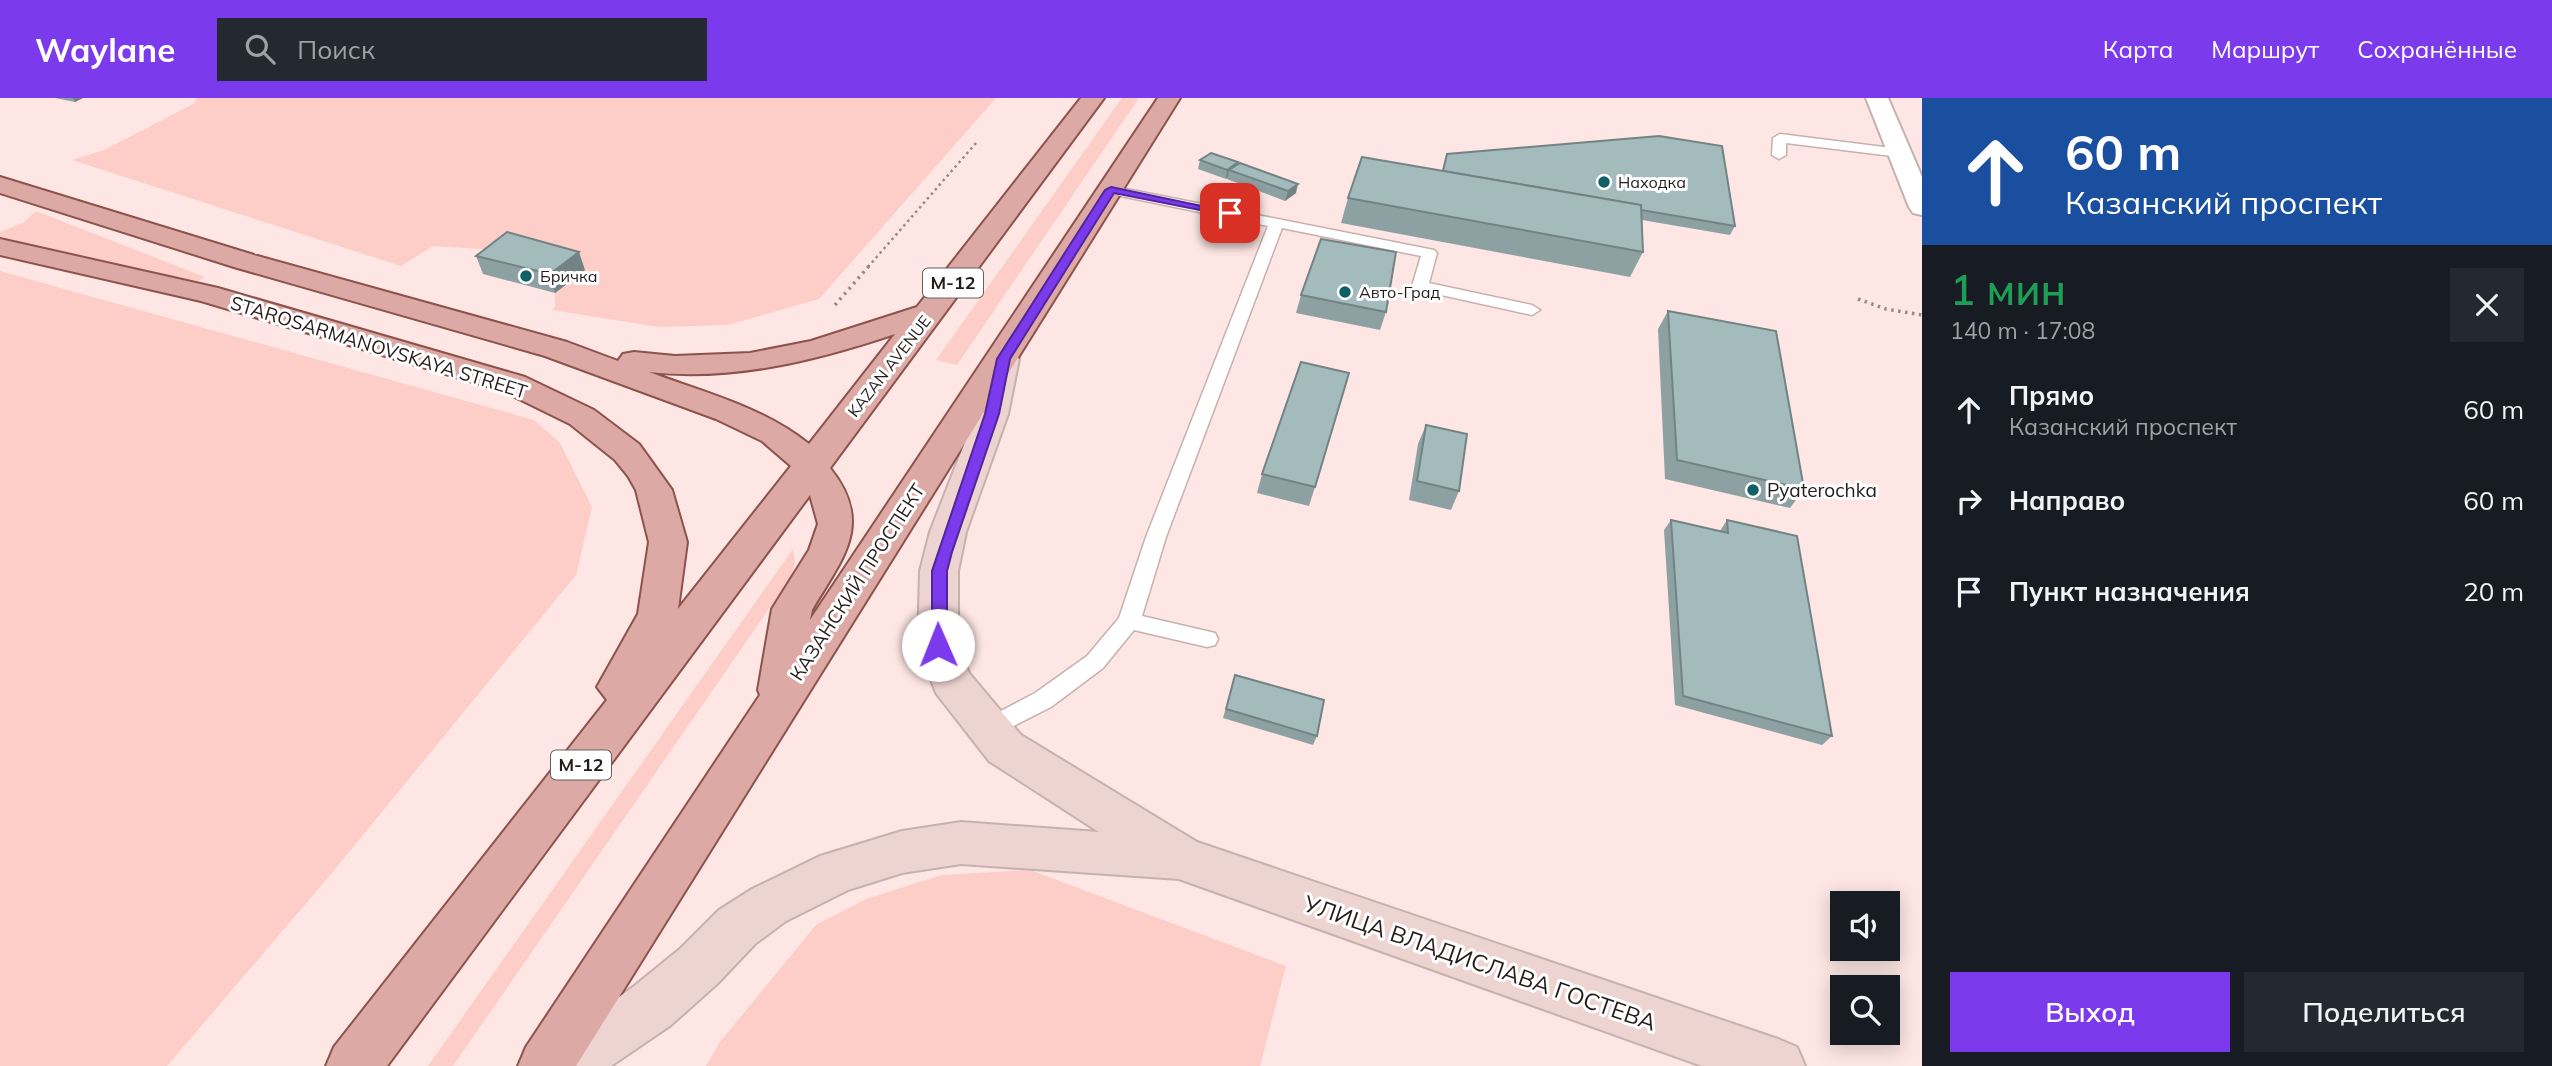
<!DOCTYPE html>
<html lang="ru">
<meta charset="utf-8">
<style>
body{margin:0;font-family:Mulish,sans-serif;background:#242831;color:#f1f3f6;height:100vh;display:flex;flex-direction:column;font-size:26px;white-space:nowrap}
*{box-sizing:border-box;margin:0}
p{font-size:23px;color:#9ea1a6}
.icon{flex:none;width:38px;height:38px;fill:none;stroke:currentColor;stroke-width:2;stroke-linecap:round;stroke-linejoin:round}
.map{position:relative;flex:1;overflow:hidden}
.sheet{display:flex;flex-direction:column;background:#171b24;width:630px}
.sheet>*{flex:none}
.hud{background:#1a4fa0;color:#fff;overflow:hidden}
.buttons{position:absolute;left:1830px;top:793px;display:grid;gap:14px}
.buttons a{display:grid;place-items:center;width:70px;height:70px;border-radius:0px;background:#171b24;box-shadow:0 4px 18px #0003;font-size:35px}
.pin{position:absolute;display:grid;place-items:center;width:60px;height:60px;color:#fff;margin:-30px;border-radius:14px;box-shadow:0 4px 10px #0006}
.me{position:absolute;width:77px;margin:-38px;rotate:359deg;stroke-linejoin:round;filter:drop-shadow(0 0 5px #0008)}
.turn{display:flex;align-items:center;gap:24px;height:147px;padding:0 28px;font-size:32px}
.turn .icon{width:91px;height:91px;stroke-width:2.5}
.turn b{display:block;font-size:49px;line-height:60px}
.round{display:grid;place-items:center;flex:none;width:74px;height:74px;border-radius:0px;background:#242831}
.headline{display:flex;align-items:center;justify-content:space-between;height:119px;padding:0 28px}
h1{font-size:42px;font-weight:600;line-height:52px;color:#1e9e55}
.cta{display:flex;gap:14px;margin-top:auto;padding:14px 28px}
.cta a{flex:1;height:80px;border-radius:0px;background:#7c3aed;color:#fff;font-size:28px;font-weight:600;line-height:80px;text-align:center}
.cta a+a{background:#242831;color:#f1f3f6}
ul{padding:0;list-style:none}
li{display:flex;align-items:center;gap:21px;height:91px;padding:0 28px}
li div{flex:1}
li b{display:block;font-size:26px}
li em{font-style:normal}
header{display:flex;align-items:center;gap:42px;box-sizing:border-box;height:98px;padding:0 35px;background:#7c3aed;color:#fff}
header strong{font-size:33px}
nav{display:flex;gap:38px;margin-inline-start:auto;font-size:24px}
.search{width:490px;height:63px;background:#242831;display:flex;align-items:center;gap:18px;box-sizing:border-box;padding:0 24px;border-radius:0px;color:#9ea1a6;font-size:26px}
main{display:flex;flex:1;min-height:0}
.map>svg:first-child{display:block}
</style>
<header>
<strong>Waylane</strong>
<div class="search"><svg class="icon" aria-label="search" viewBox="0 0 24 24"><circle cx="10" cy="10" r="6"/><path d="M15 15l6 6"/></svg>Поиск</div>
<nav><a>Карта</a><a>Маршрут</a><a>Сохранённые</a></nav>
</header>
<main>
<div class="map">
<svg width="1922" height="968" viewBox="0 0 1922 968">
<rect width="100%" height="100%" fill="#fde6e3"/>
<g fill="#fdcdc7">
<polygon points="196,0 996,0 819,201 728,227 659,229 552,212 555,209 555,195 584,172 513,153 433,148 401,168 72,62 104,52 195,5"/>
<polygon points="1122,0 1139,0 957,267 936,262"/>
<polygon points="36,113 205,179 198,183 10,149 0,142 0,134 23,125"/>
<polygon points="0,173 534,322 560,345 592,409 576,477 331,776 167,968 0,968"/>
<polygon points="793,451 795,464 791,479 453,968 428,968"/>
<polygon points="1030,772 1286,868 1260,968 706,968 720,944 816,827 866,801 942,777"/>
</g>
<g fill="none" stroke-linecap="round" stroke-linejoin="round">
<defs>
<g id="service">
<polygon points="1780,36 1900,51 1907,55 1900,59 1786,45 1786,57 1779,61 1772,57 1773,40"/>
<polygon points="1111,88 1434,152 1437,155 1429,185 1532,207 1540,212 1532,217 1414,191 1412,188 1421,158 1282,130 1166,439 1142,518 1215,535 1218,541 1215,547 1207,549 1134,532 1103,570 1051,609 988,641 980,638 976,631 980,624 1035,595 1087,558 1119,520 1146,439 1268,128 1106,95 1104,92"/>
</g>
<polygon id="tertiary" points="1866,0 1888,0 1922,79 1922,117 1913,115 1909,109"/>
<polygon id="secondary" points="1003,252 1014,254 1019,261 1008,316 966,434 958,473 958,547 969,575 1021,637 1197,744 1778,941 1797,949 1805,968 1702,968 1179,781 961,766 902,775 848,792 786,823 755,846 717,886 671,927 611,968 532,968 540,949 587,922 633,889 681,850 719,812 752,791 820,758 902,733 961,724 1099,734 989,663 936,595 918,547 920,473 930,434 976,316 987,261 992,254"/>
<path id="primary" d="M 1081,0 L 1104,0 L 830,370 C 875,426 842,461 812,512 L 810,522 L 1158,0 L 1180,0 L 576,968 L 518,968 L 526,949 L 760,597 L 758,592 L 772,511 L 809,452 L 818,426 L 810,397 L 387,968 L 326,968 L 334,949 L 607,602 L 597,589 L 638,516 L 649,444 L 636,392 L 628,378 L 615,362 L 570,326 L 503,293 L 201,203 L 0,157 L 0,141 L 218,190 L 525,279 L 594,312 L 639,346 L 672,392 L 687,444 L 678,511 L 791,368 L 762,343 L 716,321 L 545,258 L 234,169 L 0,95 L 0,79 L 254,157 L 567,244 L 618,263 L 623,256 L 634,254 L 675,258 L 750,255 L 811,243 L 917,209 ZM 895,236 L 809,346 C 763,309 703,294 649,274 C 734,283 814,263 895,236 Z"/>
</defs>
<use href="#service" stroke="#c6b1ae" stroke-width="3"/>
<use href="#tertiary" stroke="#c6b1ae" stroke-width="4"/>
<use href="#secondary" stroke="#c6b1ae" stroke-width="4"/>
<use href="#primary" stroke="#8d524c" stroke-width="4"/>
<polyline stroke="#998987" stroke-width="2.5" stroke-dasharray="2.5 3.5" stroke-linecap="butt" points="868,169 976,45"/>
<g stroke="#998987" stroke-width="3.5" stroke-dasharray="2.5 4.5" stroke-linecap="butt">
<polyline points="1858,201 1886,211 1922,217"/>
<polyline points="835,207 869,168"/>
</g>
<use href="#service" fill="#fff" fill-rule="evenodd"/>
<use href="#tertiary" fill="#fff" fill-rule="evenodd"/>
<use href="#secondary" fill="#eed4d1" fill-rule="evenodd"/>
<use href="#primary" fill="#dca9a4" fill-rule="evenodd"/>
</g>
<g fill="#8da1a3">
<polygon points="55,0 83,0 75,4"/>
<polygon points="1447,56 1735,128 1730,137 1642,122 1643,154 1630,179 1341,125 1348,100 1442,73"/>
<polygon points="1200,62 1238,64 1237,67 1296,95 1285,103 1227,81 1228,79 1226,81 1198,71"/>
<polygon points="476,158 585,172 555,195 483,176"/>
<polygon points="1301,197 1386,214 1380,232 1296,215"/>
<polygon points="1668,213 1804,391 1790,410 1665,381 1658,231"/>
<polygon points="1426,327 1459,393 1451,412 1409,402 1418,346"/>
<polygon points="1262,376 1315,389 1309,408 1257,395"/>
<polygon points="1671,422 1720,433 1727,422 1832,638 1822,647 1675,607 1664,432"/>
<polygon points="1235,577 1317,638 1313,647 1223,620"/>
</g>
<g fill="#738384">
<polygon points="73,0 83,0 75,4"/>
<polygon points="1238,64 1236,74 1229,72 1228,79 1226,81 1227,72"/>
<polygon points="1298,86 1296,95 1285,103 1288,93"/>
<polygon points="579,154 585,172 555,195 550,176"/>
</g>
<g fill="#a4bbbd" stroke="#738384" stroke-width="2">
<polygon points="1659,38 1722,48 1735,128 1641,112 1641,107 1443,73 1447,56"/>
<polygon points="1211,55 1238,64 1227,72 1200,62"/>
<polygon points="1362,59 1641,107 1643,154 1348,100"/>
<polygon points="1240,65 1298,86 1288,93 1229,72"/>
<polygon points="507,134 579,154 550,176 476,158"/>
<polygon points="1321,141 1396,154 1386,214 1301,197"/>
<polygon points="1668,213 1776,233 1804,391 1677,362"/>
<polygon points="1301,264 1349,275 1315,389 1262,376"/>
<polygon points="1426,327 1467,336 1459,393 1417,383"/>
<polygon points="1671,422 1728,435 1727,422 1797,438 1832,638 1683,598"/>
<polygon points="1235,577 1324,602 1317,638 1226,611"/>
</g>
<polygon fill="#7c3aed" stroke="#51269a" stroke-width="2" points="1111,89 1235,115 1230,118 1114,95 1010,261 999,316 952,454 947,473 947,547 938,554 932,552 932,473 985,316 997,261 1105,92"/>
<g fill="#106167" stroke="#fff" stroke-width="2.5">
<circle cx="1604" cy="84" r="7"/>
<circle cx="526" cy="178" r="7"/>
<circle cx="1345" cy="194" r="7"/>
<circle cx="1753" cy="392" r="7"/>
</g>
<g text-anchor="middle" stroke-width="6" stroke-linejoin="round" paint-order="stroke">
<g font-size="16" fill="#241c1b" stroke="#fff" text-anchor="start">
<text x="1618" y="90">Находка</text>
<text x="540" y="184">Бричка</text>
<text x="1359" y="200">Авто-Град</text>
</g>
<g font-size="16" fill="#241c1b" stroke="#fff">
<text transform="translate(889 268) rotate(-52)" y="6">KAZAN AVENUE</text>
</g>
<g fill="#fff" stroke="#66605f" stroke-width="2">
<rect x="923" y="170.5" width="60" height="29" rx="5"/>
<rect x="551" y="652.5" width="60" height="29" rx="5"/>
</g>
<g font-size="18" font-weight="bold" fill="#241c1b">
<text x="953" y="191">М-12</text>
<text x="581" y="673">М-12</text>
</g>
<g font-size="19" fill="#241c1b" stroke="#fff">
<text transform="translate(379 249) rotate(17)" y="7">STAROSARMANOVSKAYA STREET</text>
<text transform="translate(857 484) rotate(-57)" y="7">КАЗАНСКИЙ ПРОСПЕКТ</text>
</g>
<g font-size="19" fill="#241c1b" stroke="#fff" text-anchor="start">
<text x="1767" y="399">Pyaterochka</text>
</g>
<g font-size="23" fill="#241c1b" stroke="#fff">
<text transform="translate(1480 865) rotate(19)" y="8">УЛИЦА ВЛАДИСЛАВА ГОСТЕВА</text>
</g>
</g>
</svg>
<div class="buttons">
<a><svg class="icon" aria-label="sound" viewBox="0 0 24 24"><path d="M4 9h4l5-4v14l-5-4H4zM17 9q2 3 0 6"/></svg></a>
<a><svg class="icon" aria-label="search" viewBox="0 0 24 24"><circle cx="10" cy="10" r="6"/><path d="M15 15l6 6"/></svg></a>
</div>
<div class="pin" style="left:1230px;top:115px;background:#d93025"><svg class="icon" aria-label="arrive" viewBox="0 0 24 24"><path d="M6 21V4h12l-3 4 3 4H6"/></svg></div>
<svg class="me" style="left:938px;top:547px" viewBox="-20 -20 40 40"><circle r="19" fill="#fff"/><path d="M0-13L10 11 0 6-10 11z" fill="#7c3aed"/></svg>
</div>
<section class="sheet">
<div class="hud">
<div class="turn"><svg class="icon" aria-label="ahead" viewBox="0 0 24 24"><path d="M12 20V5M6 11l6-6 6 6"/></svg><div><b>60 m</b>Казанский проспект</div></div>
</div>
<div class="headline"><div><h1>1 мин</h1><p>140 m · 17:08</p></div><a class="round"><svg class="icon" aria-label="close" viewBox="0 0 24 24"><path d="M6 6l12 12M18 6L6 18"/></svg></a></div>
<ul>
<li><svg class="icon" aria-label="ahead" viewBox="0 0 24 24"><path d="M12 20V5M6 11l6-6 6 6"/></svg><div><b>Прямо</b><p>Казанский проспект</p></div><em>60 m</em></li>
<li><svg class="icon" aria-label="right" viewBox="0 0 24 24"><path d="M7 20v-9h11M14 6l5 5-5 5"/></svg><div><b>Направо</b></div><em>60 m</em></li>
<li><svg class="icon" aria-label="arrive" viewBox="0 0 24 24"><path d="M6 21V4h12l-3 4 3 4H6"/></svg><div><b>Пункт назначения</b></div><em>20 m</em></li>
</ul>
<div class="cta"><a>Выход</a><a>Поделиться</a></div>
</section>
</main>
